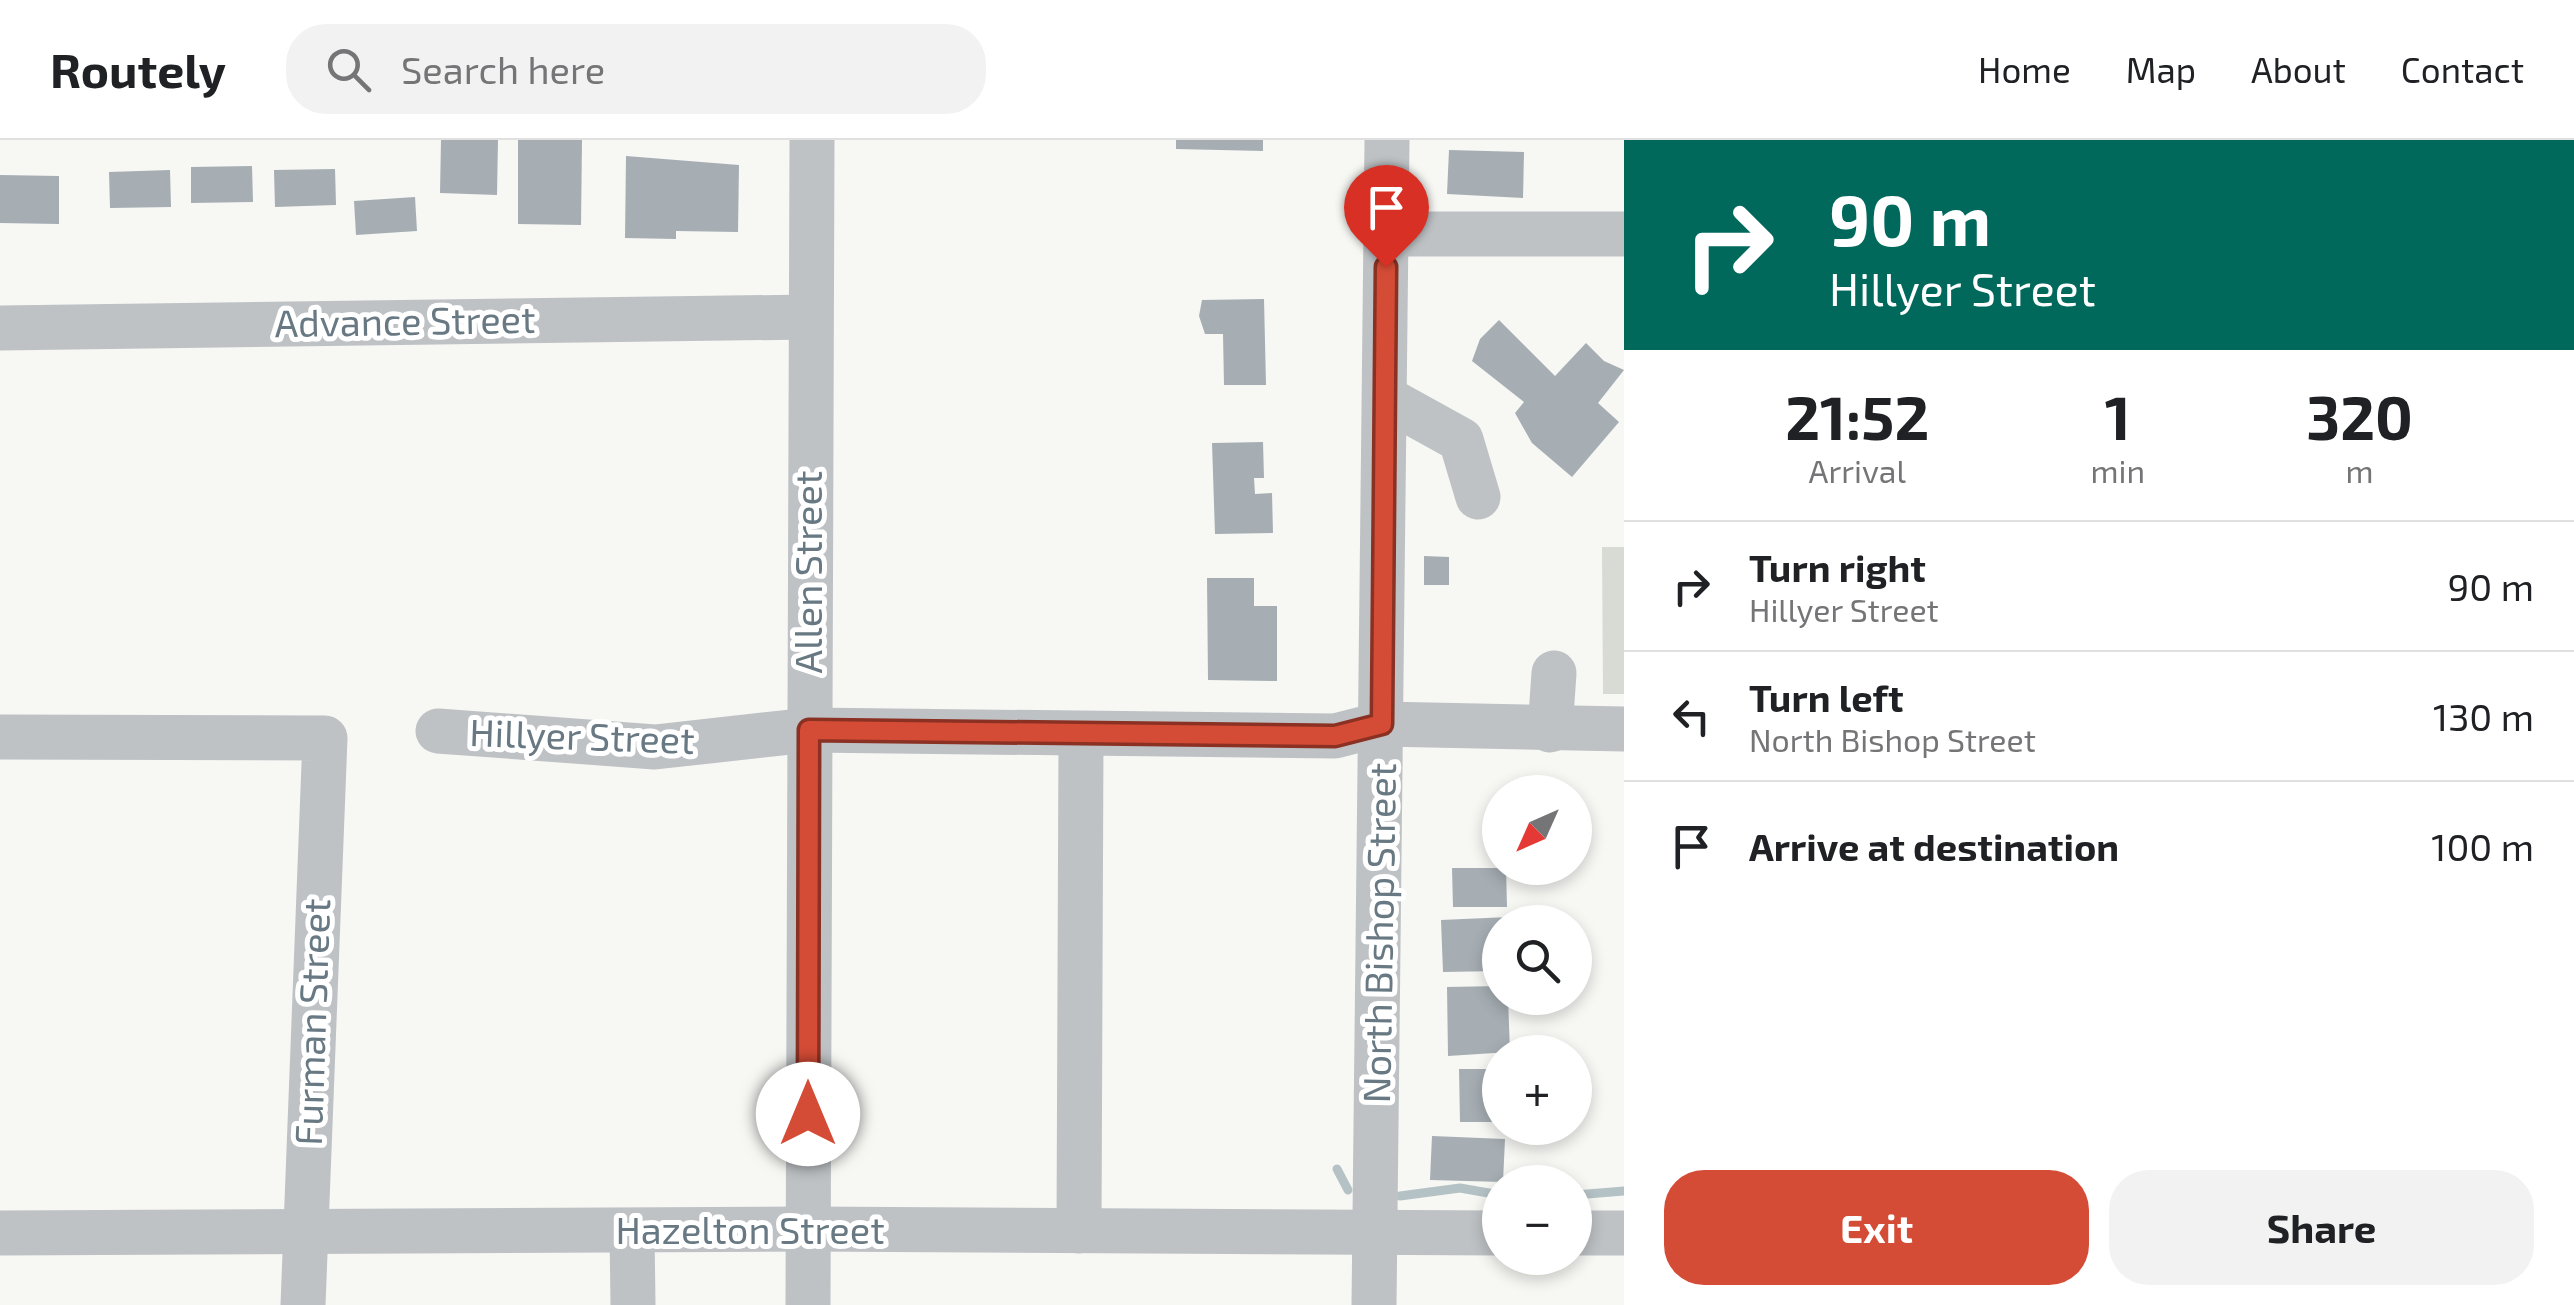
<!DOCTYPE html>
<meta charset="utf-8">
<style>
body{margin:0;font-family:"Exo 2",sans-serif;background:#f2f2f2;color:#202124;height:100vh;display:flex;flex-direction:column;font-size:38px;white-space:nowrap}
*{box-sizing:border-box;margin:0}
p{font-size:32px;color:#757577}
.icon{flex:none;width:55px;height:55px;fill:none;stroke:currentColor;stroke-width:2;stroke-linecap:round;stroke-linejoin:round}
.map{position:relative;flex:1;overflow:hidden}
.sheet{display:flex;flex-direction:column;background:#fff;width:950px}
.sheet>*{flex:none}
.top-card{background:#00695c;color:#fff;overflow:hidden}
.needle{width:65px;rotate:225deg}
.controls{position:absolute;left:1482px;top:635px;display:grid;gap:20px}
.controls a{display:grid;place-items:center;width:110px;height:110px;border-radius:50%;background:#fff;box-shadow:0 5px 15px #0003;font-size:50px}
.pin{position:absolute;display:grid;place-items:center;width:85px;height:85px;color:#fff;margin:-102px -42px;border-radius:50% 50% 50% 0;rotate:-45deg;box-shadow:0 0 10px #0007}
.pin .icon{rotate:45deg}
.me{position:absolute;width:110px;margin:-55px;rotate:0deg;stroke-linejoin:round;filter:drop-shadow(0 0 8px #0008)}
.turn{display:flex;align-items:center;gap:35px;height:210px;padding:0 40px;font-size:45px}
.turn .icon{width:130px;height:130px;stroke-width:2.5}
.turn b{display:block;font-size:70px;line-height:85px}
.eta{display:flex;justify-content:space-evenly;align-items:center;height:170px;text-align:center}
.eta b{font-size:60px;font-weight:700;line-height:70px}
.action{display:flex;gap:20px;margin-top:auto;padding:20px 40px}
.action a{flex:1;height:115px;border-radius:40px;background:#d54c36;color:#fff;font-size:40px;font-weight:700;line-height:115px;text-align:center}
.action a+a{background:#f2f2f2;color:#202124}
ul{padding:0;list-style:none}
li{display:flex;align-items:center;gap:30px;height:130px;padding:0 40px;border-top:2px solid #e0e0e0}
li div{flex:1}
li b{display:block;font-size:38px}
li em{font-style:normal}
header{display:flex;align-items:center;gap:60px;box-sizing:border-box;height:140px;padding:0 50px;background:#fff;border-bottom:2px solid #e0e0e0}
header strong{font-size:48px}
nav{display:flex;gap:55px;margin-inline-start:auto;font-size:35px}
.search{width:700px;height:90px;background:#f2f2f2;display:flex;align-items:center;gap:25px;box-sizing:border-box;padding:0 35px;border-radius:40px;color:#757577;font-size:38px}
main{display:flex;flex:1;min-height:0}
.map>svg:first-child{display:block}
</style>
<header>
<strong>Routely</strong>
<div class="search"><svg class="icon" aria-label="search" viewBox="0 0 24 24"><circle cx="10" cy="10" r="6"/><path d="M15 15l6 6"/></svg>Search here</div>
<nav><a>Home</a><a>Map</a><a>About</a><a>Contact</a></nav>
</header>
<main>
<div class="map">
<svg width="1624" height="1165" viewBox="0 0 1624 1165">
<rect width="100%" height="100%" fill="#f7f7f4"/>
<polygon fill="#d7dbd4" points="1602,407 1624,407 1624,554 1603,554"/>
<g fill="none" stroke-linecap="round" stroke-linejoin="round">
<g stroke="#b5c2c5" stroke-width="9">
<polyline points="1337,1029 1348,1050"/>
<polyline points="1575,1055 1624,1051"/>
<polyline points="1400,1056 1460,1048 1500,1055"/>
</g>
</g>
<g fill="#a6aeb3">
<polygon points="441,0 498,0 497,55 440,53"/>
<polygon points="518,0 582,0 581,85 518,84"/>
<polygon points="1176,0 1263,0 1263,11 1176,9"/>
<polygon points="1449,10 1524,12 1523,58 1447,54"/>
<polygon points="626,16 739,25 738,92 676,91 676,99 625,98"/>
<polygon points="252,26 253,62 191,63 191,27"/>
<polygon points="335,29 336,65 275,67 274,30"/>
<polygon points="170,30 171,67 110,68 109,32"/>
<polygon points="0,35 59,36 59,84 0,83"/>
<polygon points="415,57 417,91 356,95 354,61"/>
<polygon points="1264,159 1266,245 1224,245 1223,194 1205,194 1199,176 1202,160"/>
<polygon points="1499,180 1555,236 1586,203 1604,221 1624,230 1598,263 1619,282 1572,337 1532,303 1515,273 1524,262 1472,221 1480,199"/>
<polygon points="1263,302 1264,338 1254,338 1255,354 1272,353 1273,393 1215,394 1212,303"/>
<polygon points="1424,416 1449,417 1449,445 1424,445"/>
<polygon points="1207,438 1254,438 1254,466 1277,466 1277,541 1208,540"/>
<polygon points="1452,728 1506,728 1507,767 1453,767"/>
<polygon points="1509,777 1509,782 1500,782 1500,831 1443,832 1441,780"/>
<polygon points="1500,846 1500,858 1508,858 1510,912 1448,916 1447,847"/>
<polygon points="1459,929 1500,929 1500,982 1460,982"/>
<polygon points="1432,996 1505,999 1503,1042 1430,1040"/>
</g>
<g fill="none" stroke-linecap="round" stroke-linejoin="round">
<g stroke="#bec2c5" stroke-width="45">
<polyline points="1386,94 1624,94"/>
<polyline points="0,188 809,177"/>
<polyline points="1385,258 1461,300 1478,357"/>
<polyline points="1550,590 1554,533"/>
<polyline points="438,591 655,607 809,590 1335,596 1382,584 1624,589"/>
<polyline points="0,597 325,598 303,1165"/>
<polyline points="632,1091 633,1165"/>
<polyline points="1079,1091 1081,595"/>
<polyline points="0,1093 808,1089 1500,1093"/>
<polyline points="1575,1093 1624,1093"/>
<polyline points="808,1165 812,0"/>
<polyline points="1374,1165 1387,0"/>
</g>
</g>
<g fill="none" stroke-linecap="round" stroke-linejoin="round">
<defs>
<polyline id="route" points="808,974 809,590 1335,596 1382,584 1386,127"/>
</defs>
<use href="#route" stroke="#8a3123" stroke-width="25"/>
<use href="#route" stroke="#d54c36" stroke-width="18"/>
</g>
<g text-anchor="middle" stroke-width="10" stroke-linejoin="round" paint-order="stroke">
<g font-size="38" fill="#687983" stroke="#fff">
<text transform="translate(405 182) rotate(-1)" y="13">Advance Street</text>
<text transform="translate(809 432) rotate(-90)" y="13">Allen Street</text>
<text transform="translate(582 597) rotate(2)" y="13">Hillyer Street</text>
<text transform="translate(1380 793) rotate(-89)" y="13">North Bishop Street</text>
<text transform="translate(313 882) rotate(-88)" y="13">Furman Street</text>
<text x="750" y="1104">Hazelton Street</text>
</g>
</g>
</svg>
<div class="controls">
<a><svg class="needle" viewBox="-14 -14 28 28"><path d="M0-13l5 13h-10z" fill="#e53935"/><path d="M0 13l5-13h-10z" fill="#757577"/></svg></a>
<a><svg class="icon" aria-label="search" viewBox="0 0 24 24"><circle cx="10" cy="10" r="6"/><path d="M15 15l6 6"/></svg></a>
<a>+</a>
<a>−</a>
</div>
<div class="pin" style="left:1386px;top:127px;background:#d93025"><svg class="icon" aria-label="arrive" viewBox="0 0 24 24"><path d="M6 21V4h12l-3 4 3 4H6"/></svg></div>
<svg class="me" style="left:808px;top:974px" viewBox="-20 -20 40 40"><circle r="19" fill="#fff"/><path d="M0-13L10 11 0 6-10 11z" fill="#d54c36"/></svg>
</div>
<section class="sheet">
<div class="top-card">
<div class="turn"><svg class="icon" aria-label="right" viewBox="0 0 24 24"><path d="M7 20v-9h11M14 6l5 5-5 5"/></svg><div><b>90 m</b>Hillyer Street</div></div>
</div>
<div class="eta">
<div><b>21:52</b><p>Arrival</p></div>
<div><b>1</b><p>min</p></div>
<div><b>320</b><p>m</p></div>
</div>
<ul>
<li><svg class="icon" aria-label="right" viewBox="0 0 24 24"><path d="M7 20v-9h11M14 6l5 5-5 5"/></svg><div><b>Turn right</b><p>Hillyer Street</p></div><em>90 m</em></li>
<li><svg class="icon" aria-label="left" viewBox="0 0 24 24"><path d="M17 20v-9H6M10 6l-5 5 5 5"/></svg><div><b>Turn left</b><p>North Bishop Street</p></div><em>130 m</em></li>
<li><svg class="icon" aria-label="arrive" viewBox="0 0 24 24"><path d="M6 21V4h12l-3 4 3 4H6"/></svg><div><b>Arrive at destination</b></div><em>100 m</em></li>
</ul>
<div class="action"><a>Exit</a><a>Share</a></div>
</section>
</main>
